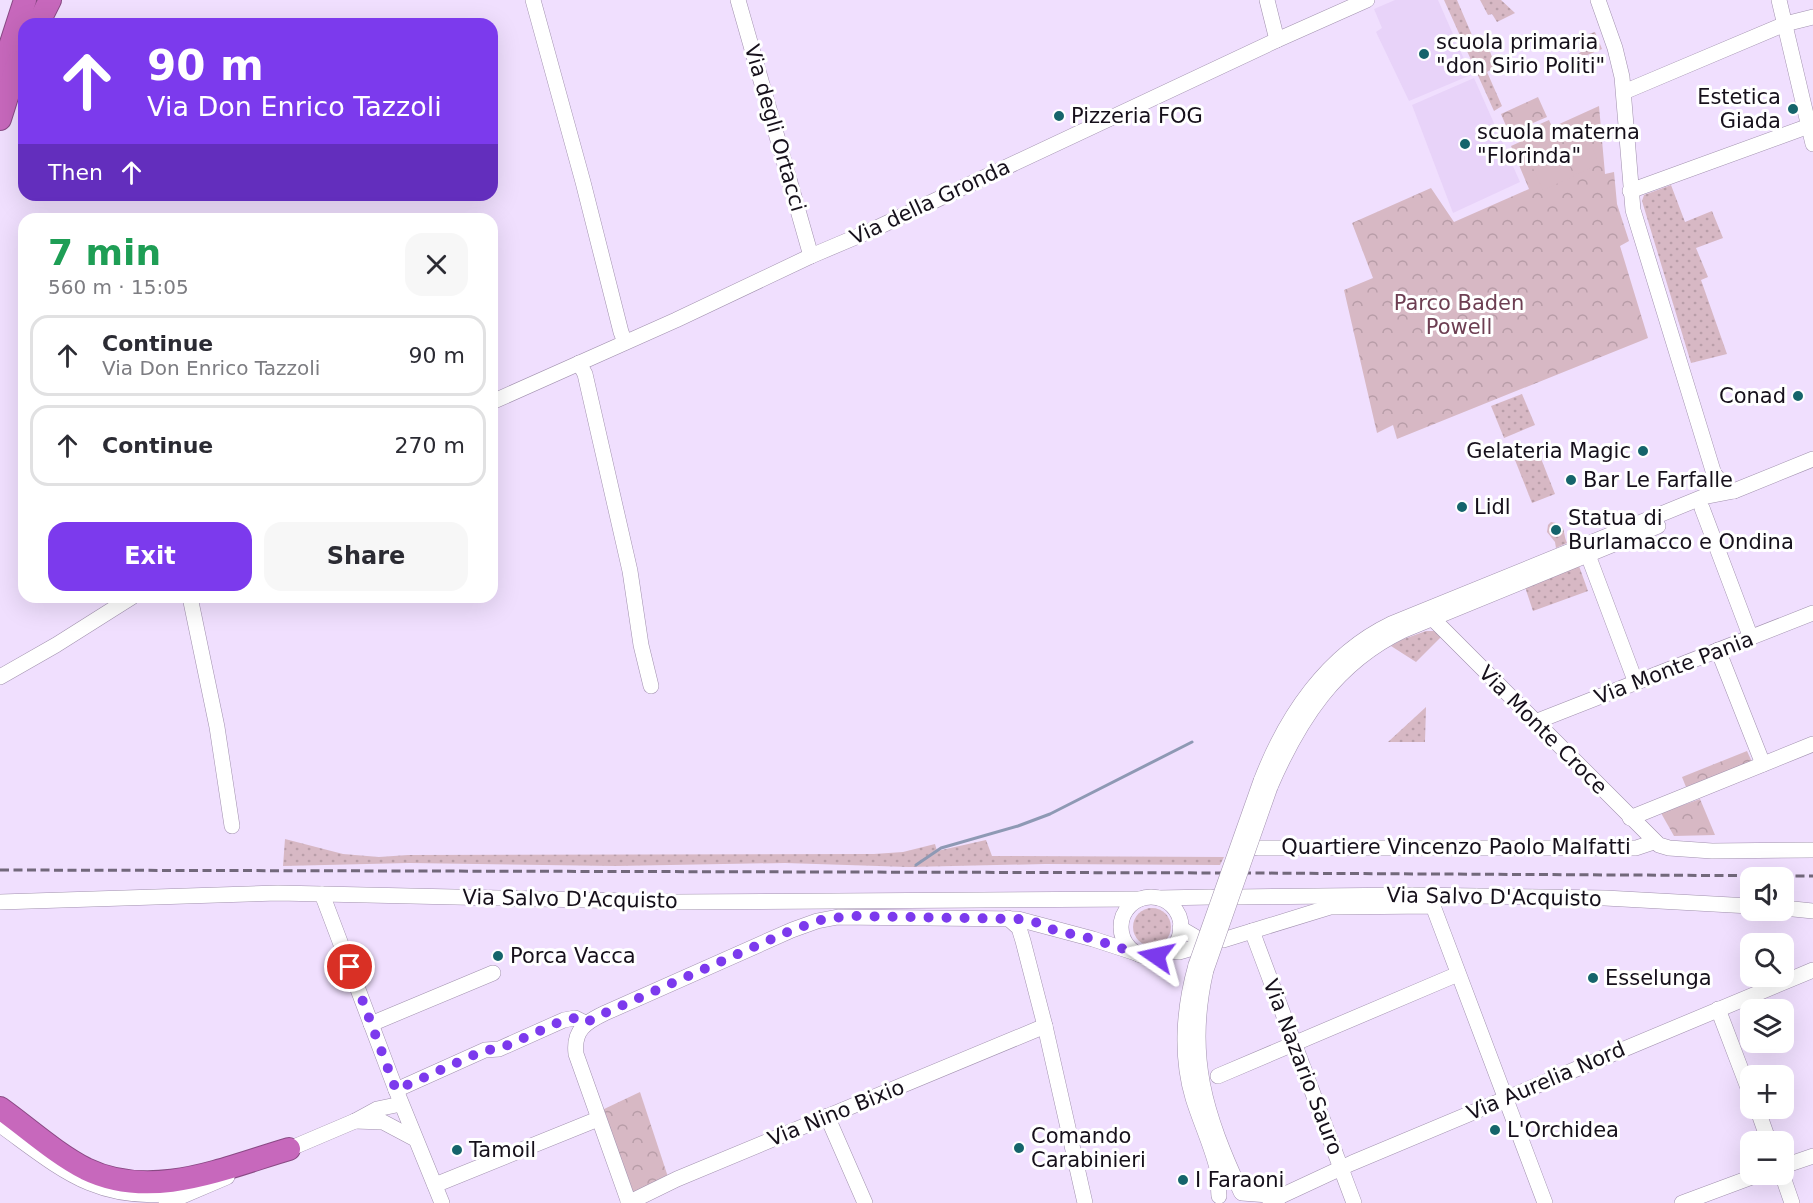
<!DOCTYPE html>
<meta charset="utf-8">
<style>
body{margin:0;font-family:"DejaVu Sans",sans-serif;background:#f7f7f7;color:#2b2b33;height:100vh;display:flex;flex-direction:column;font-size:22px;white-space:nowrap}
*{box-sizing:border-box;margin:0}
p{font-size:20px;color:#7c7c81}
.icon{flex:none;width:33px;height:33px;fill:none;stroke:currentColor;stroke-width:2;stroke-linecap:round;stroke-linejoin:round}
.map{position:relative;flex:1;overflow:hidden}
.drawer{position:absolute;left:18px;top:213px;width:480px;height:390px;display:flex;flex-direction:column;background:#fff;border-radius:18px;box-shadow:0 6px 24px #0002}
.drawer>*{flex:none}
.guide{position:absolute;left:18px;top:18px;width:480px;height:183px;border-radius:18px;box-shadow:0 6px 24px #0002;background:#7c3aed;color:#fff;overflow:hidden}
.fabs{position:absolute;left:1740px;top:867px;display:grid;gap:12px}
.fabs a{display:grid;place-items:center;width:54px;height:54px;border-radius:12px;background:#fff;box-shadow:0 6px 24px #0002;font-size:30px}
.pin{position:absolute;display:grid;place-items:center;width:51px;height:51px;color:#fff;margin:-26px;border:3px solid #fff;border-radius:50%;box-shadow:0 2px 6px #0007}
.me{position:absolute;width:66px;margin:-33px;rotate:281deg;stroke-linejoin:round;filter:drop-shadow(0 0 4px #0008)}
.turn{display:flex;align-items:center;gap:21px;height:126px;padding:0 30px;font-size:27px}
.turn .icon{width:78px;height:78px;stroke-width:2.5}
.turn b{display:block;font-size:42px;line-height:51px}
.then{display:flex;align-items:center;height:57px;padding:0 30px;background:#0003;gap:12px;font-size:22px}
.round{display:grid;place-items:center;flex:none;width:63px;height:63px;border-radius:18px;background:#f7f7f7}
.headline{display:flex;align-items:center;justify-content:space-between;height:102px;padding:0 30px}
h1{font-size:36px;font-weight:700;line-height:45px;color:#1e9e55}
.button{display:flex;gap:12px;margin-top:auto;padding:12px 30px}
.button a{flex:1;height:69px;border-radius:18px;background:#7c3aed;color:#fff;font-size:24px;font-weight:700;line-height:69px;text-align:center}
.button a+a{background:#f7f7f7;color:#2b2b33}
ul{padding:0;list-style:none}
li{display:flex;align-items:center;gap:18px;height:81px;margin:0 12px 9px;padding:0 18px;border:3px solid #e1e1e2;border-radius:18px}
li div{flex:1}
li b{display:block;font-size:22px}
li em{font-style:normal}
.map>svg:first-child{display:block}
</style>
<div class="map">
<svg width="1813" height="1203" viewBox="0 0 1813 1203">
<defs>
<pattern id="grass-dots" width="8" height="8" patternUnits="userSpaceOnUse" patternTransform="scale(1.5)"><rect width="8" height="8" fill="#d7b8c4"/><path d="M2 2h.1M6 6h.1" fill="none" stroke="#b89da8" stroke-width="1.8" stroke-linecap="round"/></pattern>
<pattern id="park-crowns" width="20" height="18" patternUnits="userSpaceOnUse" patternTransform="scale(1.5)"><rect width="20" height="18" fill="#d7b8c4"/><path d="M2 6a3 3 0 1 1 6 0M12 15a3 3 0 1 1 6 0" fill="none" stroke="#b89da8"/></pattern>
</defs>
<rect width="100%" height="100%" fill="#f0dffe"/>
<g fill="#e8d3f9">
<polygon points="1395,0 1438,0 1471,75 1409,101 1376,32 1382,28 1374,9"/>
<polygon points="1474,78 1520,182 1453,213 1412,105"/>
</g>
<g fill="url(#grass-dots)">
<polygon points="1444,0 1457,0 1477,47 1487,44 1496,67 1487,72 1502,106 1494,111"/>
<polygon points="1480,0 1501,0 1515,13 1497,22 1492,14 1488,15"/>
<polygon points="1595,32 1602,49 1573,61 1573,58 1586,48 1592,40 1589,34"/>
<polygon points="1671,185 1685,222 1712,211 1723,238 1696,248 1708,277 1701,280 1727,354 1691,363 1642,201 1644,195"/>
<polygon points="1522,394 1535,425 1504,438 1491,406"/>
<polygon points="1538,451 1555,494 1532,503 1515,460"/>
<path d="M 1551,522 C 1567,524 1562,531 1567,543 L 1556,548 L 1555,542 L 1547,532 L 1548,525 Z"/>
<polygon points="1579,566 1588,591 1533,611 1525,587"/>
<polygon points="1426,631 1435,631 1442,636 1416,662 1391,646 1401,640"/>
<polygon points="1426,707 1425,742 1388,742"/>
<polygon points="285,839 343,854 379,857 408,855 874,854 903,852 935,844 937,851 986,840 992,856 1224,857 1220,865 1045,864 909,867 785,863 616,866 409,863 283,866"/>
<circle cx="1152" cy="927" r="19"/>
</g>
<g fill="url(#park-crowns)">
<polygon points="1538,97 1547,117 1509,133 1501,114"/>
<polygon points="1599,106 1605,174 1614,172 1617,204 1629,241 1620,246 1648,338 1397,439 1393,425 1377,433 1344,290 1373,278 1352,223 1431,188 1454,222 1529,189 1511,146"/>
<polygon points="1747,751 1752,762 1686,787 1682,777"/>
<polygon points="1700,799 1715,835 1674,836 1661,813"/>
<polygon points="640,1092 668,1177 632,1193 602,1110"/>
</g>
<g fill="#d7b8c4">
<polygon points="1549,120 1574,176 1543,190 1517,134"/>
<polygon points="1581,121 1599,164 1577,174 1559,131"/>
</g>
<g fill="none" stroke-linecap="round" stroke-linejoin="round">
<polyline stroke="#8e99b4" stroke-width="3" points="916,865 941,848 1018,826 1050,814 1192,742"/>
<defs>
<g id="minor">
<polyline points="533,0 583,182 621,332 625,342"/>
<polyline points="738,0 811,256"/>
<polyline points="1267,0 1277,40"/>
<polyline points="1598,0 1615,48 1622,77 1633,210 1714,474 1724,485 1734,491"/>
<polyline points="1779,0 1813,144"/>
<polyline points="1624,92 1785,24 1813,17"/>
<polyline points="1630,191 1809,126"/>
<polyline points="579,363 585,374 630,571 641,645 651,686"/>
<polyline points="492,402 676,320 811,256 870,231 1277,40 1367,0"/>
<polyline points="1702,508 1751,638"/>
<polyline points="1588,555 1636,683"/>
<polyline points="190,597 217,727 232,826"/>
<polyline points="1433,619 1659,845 1669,848 1712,851 1813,850"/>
<polyline points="1718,650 1763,764"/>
<polyline points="0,677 56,645 132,597"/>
<polyline points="1535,722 1813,613"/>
<path d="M 1261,781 C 1286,716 1327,655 1391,624 L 1703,497 L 1734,491 L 1813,459"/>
<path d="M 1270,787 C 1299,720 1335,663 1404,630 L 1658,526"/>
<polyline points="1630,818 1813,744"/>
<polyline points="1258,848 1636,848 1654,842"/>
<polyline points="322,894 396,1090 442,1203"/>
<polyline points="1237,897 1413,895 1605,898 1750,906"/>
<circle cx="1151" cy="927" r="30"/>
<polyline points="1159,898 1211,897"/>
<polyline points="0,902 278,893 675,902 1140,899"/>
<polyline points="1784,908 1813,911"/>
<polyline points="1008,918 1019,928 1023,941 1045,1026 1085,1203"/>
<polyline points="1180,928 1197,938"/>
<polyline points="1252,931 1354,1203"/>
<polyline points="1223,940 1330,907 1433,906 1545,1203"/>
<polyline points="1167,951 1179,952 1193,948"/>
<path d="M 1196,965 C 1184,1007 1180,1055 1193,1098 C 1200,1121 1211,1144 1217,1168 C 1219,1177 1218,1187 1219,1196"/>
<path d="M 1206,970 C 1186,1056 1205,1114 1241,1192"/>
<polyline points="1718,1009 1750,1093"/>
<polyline points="371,1024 493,973"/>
<polyline points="1218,1076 1458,974"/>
<polyline points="396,1090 485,1050 499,1049 564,1020 575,1018 585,1023"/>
<polyline points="1757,1108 1769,1142"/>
<polyline points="827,1116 865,1203"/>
<polyline points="355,1121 383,1122 415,1139"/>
<path d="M 0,1125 C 60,1168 96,1203 176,1193"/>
<polyline points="282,1152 355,1121 377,1109 401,1104"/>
<polyline points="1784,1166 1813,1156"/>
<polyline points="1782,1174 1792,1203"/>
<polyline points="435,1185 598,1119"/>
<polyline points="1242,1193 1281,1196"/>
<polyline points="166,1203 227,1177"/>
<polyline points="628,1203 677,1179 1045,1026"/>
<path d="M 629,1203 L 576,1054 C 573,1030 586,1022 605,1013 L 792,930 L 817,921 L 838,917 L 1018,919 L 1093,939 L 1142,955"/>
<polyline points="1270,1203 1281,1196 1352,1163 1813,970"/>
<polyline points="1682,1203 1760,1174"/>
</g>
<g id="highway">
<polyline points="38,24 50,0"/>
<polyline points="0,77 25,0"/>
<polyline points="0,119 18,62"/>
<path d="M 0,1108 C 28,1128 55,1153 86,1169 C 152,1201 224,1168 289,1149"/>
</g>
</defs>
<use href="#minor" stroke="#a191ae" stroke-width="16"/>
<use href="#highway" stroke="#894984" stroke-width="24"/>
<use href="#minor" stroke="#fff" stroke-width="15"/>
<use href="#highway" stroke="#c768bc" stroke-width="22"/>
<polyline stroke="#72687b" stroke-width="3" stroke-dasharray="9 4.5" stroke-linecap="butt" points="0,870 1247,873 1813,876"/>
<defs>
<g id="minor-bridge">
<polyline points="1196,965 1261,781"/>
<polyline points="1206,970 1270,787"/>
</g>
</defs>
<use href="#minor-bridge" stroke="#a191ae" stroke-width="16" stroke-linecap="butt"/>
<use href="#minor-bridge" stroke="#fff" stroke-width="15"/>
</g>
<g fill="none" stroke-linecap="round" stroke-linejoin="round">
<polyline stroke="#7c3aed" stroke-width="10" stroke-dasharray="0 18" points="350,967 396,1090 485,1050 499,1049 564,1020 575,1018 585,1023 605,1013 792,930 824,919 852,916 1018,919 1035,922 1054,930 1093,939 1142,955 1156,956"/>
</g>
<g fill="#15646b" stroke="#fff" stroke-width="2">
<circle cx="1424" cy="54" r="6"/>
<circle cx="1793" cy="109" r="6"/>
<circle cx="1059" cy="116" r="6"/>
<circle cx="1465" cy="144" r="6"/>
<circle cx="1798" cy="396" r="6"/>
<circle cx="1643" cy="451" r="6"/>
<circle cx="1571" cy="480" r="6"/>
<circle cx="1462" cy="507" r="6"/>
<circle cx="1556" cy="530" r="6"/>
<circle cx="498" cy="956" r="6"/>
<circle cx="1593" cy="978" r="6"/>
<circle cx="1495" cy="1130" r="6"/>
<circle cx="1019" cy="1148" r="6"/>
<circle cx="457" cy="1150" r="6"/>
<circle cx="1183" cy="1180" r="6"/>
</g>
<g text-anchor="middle" stroke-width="6" stroke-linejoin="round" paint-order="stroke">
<g font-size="21" fill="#16101b" stroke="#fff" text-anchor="start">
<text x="1436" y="49">scuola primaria<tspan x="1436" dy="24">"don Sirio Politi"</tspan></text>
<text x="1781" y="104" text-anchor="end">Estetica<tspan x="1781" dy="24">Giada</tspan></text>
<text x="1071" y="123">Pizzeria FOG</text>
<text x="1477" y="139">scuola materna<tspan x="1477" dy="24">"Florinda"</tspan></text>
<text x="1786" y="403" text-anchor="end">Conad</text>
<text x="1631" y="458" text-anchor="end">Gelateria Magic</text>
<text x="1583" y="487">Bar Le Farfalle</text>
<text x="1474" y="514">Lidl</text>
<text x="1568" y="525">Statua di<tspan x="1568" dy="24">Burlamacco e Ondina</tspan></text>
<text x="510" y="963">Porca Vacca</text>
<text x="1605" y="985">Esselunga</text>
<text x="1507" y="1137">L'Orchidea</text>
<text x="1031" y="1143">Comando<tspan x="1031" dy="24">Carabinieri</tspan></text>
<text x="469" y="1157">Tamoil</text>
<text x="1195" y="1187">I Faraoni</text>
</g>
<g font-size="21" fill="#16101b" stroke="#fff">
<text transform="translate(775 128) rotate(74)" y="7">Via degli Ortacci</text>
<text transform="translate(930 202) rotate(-25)" y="7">Via della Gronda</text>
<text transform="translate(1674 668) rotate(-21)" y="7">Via Monte Pania</text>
<text transform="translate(1543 730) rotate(45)" y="7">Via Monte Croce</text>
<text x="1456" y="854">Quartiere Vincenzo Paolo Malfatti</text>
<text transform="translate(1494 897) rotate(1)" y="7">Via Salvo D'Acquisto</text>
<text transform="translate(570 899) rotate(1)" y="7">Via Salvo D'Acquisto</text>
<text transform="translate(1303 1067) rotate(69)" y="7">Via Nazario Sauro</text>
<text transform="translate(1546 1081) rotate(-23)" y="7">Via Aurelia Nord</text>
<text transform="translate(836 1113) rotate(-22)" y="7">Via Nino Bixio</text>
</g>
<g font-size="21" fill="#6d3e52" stroke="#fff">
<text x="1459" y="310">Parco Baden<tspan x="1459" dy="24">Powell</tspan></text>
</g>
</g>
</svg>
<div class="fabs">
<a><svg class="icon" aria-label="sound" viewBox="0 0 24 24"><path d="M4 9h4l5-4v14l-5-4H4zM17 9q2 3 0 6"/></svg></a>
<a><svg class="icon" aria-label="search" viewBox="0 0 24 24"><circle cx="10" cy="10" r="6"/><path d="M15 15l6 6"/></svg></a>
<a><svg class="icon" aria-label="layers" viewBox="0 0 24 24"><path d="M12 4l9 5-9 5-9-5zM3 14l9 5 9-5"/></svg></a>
<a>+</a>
<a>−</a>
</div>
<div class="pin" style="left:350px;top:967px;background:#d93025"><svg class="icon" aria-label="arrive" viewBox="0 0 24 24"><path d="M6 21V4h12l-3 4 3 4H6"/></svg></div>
<svg class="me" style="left:1156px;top:956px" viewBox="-20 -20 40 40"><path d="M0-17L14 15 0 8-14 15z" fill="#7c3aed" stroke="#fff" stroke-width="4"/></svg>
<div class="guide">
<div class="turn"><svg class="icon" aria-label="ahead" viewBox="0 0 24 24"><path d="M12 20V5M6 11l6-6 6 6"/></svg><div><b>90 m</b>Via Don Enrico Tazzoli</div></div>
<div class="then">Then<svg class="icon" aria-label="ahead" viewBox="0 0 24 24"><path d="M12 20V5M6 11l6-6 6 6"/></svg></div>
</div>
<section class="drawer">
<div class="headline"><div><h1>7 min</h1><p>560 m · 15:05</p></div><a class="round"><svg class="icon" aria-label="close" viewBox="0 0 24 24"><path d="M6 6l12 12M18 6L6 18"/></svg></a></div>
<ul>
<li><svg class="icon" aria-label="ahead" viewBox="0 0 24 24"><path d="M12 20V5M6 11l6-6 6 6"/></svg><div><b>Continue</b><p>Via Don Enrico Tazzoli</p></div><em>90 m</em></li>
<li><svg class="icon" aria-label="ahead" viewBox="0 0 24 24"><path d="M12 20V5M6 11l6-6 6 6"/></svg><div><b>Continue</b></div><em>270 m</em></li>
</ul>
<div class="button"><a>Exit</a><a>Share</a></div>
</section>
</div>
